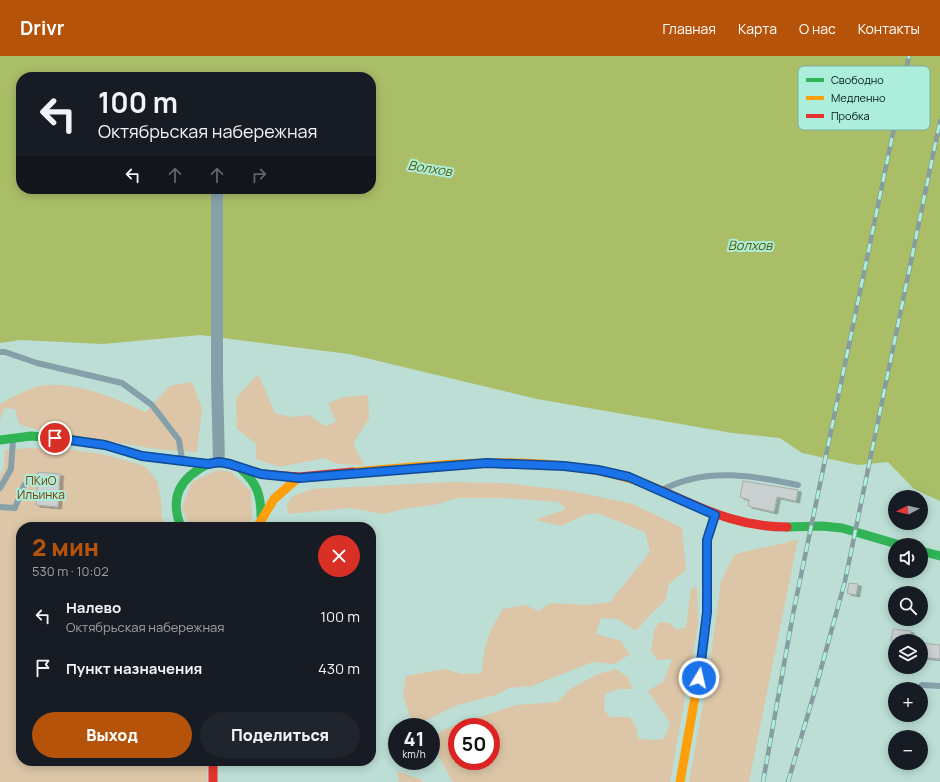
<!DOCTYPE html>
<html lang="ru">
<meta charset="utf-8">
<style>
body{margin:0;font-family:Manrope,sans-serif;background:#20242c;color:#f1f3f6;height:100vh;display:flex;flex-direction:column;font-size:15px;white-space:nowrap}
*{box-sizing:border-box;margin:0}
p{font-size:13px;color:#9ea1a6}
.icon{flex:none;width:22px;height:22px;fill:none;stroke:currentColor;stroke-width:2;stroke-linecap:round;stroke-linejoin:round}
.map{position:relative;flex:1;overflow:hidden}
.sheet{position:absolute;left:16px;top:466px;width:360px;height:244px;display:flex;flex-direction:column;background:#171b24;border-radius:16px;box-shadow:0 2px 10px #0003}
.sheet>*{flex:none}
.hud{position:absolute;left:16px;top:16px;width:360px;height:122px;border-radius:16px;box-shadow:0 2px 10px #0003;background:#171b24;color:#f1f3f6;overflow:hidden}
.needle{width:26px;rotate:263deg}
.controls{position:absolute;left:888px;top:434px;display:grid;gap:8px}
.controls a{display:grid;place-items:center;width:40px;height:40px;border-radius:50%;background:#171b24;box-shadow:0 2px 10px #0003;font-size:20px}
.speed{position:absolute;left:388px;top:662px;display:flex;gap:8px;font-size:20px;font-weight:700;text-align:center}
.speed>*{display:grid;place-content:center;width:52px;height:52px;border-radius:50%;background:#171b24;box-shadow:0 2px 10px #0003;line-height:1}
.speed small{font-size:10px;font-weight:400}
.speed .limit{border:6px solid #d22;background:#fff;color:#111}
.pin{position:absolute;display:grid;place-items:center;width:34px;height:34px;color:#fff;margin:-17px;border:2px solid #fff;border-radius:50%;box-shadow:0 1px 4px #0007}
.me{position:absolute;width:44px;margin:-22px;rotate:9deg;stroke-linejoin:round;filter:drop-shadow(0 0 3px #0008)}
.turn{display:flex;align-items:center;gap:14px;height:84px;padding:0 16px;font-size:18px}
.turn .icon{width:52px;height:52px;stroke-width:2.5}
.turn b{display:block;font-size:28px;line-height:34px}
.lanes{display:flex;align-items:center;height:38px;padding:0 16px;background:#0003;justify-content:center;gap:20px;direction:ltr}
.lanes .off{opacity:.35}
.round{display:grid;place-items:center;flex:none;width:42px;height:42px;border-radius:21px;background:#20242c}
.overview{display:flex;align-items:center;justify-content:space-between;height:68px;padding:0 16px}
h1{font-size:24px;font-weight:800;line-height:30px;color:#b45309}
.cta{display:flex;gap:8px;margin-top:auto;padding:8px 16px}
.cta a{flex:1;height:46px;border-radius:24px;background:#b45309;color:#fff;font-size:16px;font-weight:800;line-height:46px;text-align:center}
.cta a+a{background:#20242c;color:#f1f3f6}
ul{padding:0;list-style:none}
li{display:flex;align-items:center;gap:12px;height:52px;padding:0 16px}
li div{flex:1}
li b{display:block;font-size:15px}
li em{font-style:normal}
header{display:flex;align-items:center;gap:24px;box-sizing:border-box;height:56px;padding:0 20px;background:#b45309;color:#fff}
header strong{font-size:19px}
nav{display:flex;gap:22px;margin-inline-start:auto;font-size:14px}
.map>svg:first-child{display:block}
</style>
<header>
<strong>Drivr</strong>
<nav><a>Главная</a><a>Карта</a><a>О нас</a><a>Контакты</a></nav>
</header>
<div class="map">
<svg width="940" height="726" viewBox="0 0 940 726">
<defs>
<filter id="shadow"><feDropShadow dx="3.5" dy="2" stdDeviation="0" flood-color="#0004"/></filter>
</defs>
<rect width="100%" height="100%" fill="#bcded5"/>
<g fill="#dcc6a7" fill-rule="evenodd">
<polygon points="258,318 275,357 291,361 309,359 325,370 336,366 328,347 344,341 368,339 369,363 353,387 364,409 337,408 325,402 280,411 256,403 256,388 237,373 236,342"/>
<path d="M 192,326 L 202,353 L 197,396 L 163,394 L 38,374 L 19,368 L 15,353 L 4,352 L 0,365 L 0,348 C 12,341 32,330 46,329 C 81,327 114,342 146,356 L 170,330 Z"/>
<polygon points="29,392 64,393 102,398 145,410 157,425 161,443 162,462 166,471 21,471 21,705 194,705 195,709 207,709 207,726 0,726 0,418 4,413 5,394"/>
<polygon points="217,414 231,416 251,435 252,462 247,471 190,471 182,452 192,426"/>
<path d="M 449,426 L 504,427 L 571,435 L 633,448 L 682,472 L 686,514 L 669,528 L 665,545 L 648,561 L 636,575 L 617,563 L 601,562 L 596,578 L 621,585 L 630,598 L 615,608 L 593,606 L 532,630 L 509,632 L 496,639 L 457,649 L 413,671 L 403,639 L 406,620 L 444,613 L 462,618 L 482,617 C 484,589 488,576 503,553 L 525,549 L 539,555 L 550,547 L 587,549 L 610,546 L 650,496 L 645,476 L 597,457 L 584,459 L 561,470 L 535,464 L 566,453 L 559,446 L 503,442 L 457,442 L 434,449 L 408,452 L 383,458 L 350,452 L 289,458 L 286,450 L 293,440 L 312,433 Z"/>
<path d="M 798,483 L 749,726 L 689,726 L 709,615 L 721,525 L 734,499 C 755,492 776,490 798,483 Z"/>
<path d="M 697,530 L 698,570 L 670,726 L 453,726 L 439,701 L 433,684 L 442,674 L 516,649 L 557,646 L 570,633 L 598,618 L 615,613 L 627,620 L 633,633 L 619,633 L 605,638 L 604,654 L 610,661 L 630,661 L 636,671 L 638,682 L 648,684 L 664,683 L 670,667 L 648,635 L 664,625 L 672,603 L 657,604 L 651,595 L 654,575 L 659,566 L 670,567 L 676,574 L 686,571 L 691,533 ZM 457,671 L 491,671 L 491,705 L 457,705 Z"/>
<polygon points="397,715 422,724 423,726 399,726"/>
</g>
<path fill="#aabe68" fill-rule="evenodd" d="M 0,0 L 940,0 L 940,445 L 914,433 L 888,406 L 858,409 L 802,397 L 780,382 L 732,377 L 537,343 L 349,298 L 200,279 L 103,288 L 20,284 L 0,287 ZM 21,21 L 371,21 L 371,133 L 21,133 Z"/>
<g fill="#cacfcf" stroke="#a7adac" filter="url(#shadow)">
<polygon points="38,416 60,418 58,451 36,449"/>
<polygon points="743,425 798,434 796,445 777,441 774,456 748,450 749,444 740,441"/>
<polygon points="849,527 858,528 856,539 847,537"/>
<polygon points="893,573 911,575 909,585 891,585"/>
<polygon points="921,587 940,589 940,603 921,601"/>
</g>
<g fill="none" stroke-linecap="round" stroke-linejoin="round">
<g stroke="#86a0aa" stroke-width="6">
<polyline points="0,296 5,296 37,307 122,327 152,349 179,384 182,403"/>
<polyline points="0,432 11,413 13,384"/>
<path d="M 666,432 C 708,411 755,420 798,429"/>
<polyline points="0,451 15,452 24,429"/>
<polyline points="922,629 940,630"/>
</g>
<polyline stroke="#86a0aa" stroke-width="12" points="217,133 217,324 219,406"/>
<g stroke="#30b455" stroke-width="9">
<polyline points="0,384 31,380 67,383 105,389 142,400 208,408 221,406"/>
<path d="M 241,413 C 257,427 261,439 261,460"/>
<path d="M 181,471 C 169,441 180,422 208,408"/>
<polyline points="787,471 822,470 842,472 900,489"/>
<polyline points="921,495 940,500"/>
</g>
<g stroke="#ff9f0a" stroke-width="9">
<path d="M 352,416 C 449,408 572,393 663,435"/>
<polyline points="257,471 274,443 299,421"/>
<polyline points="680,726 701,607 707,556 707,484 715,459"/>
</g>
<g stroke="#e5322d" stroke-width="9">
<polyline points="221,406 261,418 299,421 352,416"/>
<path d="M 663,435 C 706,454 738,471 787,471"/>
<polyline points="213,705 213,726"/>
</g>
<defs>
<g id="rail">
<polyline points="763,726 793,558 909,0"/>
<polyline points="788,726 816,631 845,525 940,65"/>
</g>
</defs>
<use href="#rail" stroke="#859d9e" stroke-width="4.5"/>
<use href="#rail" stroke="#adeddc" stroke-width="3" stroke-dasharray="9" stroke-linecap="butt"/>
</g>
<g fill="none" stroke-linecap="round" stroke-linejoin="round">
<defs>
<polyline id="route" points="55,382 105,389 142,400 208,408 219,406 230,408 261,418 299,422 487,407 564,410 598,414 629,421 715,459 707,484 707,556 699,622"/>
</defs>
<use href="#route" stroke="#114b97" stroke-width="10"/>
<use href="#route" stroke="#1a73e8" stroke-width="7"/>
</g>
<g text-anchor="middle" stroke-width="4" stroke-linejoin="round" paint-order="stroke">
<g font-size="12" fill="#7a3f04" stroke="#adeddc">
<text x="41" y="429">ПКиО<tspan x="41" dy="14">Ильинка</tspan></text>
</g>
<g font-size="13" font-style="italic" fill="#535c00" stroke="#adeddc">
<text transform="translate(430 112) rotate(9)" y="5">Волхов</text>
<text x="750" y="194">Волхов</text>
</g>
</g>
<rect x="798" y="10" width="132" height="64" rx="6" fill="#adeddc" stroke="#79aea0" stroke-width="1"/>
<rect x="806" y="22" width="18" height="4" fill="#30b455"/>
<rect x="806" y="40" width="18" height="4" fill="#ff9f0a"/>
<rect x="806" y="58" width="18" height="4" fill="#e5322d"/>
<g font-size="11" fill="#011a15">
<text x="831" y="28">Свободно</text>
<text x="831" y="46">Медленно</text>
<text x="831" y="64">Пробка</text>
</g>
</svg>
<div class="controls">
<a><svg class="needle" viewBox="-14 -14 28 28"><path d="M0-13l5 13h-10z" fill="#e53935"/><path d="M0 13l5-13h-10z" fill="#9ea1a6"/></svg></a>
<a><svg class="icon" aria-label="sound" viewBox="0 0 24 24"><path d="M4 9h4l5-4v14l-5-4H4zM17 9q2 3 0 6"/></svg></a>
<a><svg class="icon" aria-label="search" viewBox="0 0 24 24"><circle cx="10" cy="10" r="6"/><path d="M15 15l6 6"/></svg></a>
<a><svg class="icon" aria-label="layers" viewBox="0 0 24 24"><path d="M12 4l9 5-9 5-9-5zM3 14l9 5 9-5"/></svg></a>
<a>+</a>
<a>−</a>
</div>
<div class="speed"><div>41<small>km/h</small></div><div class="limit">50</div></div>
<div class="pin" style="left:55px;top:382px;background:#d93025"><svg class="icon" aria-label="arrive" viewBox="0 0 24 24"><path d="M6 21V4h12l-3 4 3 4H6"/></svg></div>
<svg class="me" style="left:699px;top:622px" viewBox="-20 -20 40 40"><circle r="17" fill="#1a73e8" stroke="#fff" stroke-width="3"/><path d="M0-11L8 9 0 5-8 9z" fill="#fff"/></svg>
<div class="hud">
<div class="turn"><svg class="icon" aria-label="left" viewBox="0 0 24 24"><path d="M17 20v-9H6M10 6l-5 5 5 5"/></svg><div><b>100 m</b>Октябрьская набережная</div></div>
<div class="lanes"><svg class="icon" aria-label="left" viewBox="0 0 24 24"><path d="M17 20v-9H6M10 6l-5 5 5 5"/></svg><svg class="icon off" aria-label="ahead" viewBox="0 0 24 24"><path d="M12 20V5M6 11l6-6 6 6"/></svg><svg class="icon off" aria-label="ahead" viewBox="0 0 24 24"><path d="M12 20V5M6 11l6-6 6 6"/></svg><svg class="icon off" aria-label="right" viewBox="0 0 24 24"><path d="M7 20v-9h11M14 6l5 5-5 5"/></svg></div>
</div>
<section class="sheet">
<div class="overview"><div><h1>2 мин</h1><p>530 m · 10:02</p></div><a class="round" style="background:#d93025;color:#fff"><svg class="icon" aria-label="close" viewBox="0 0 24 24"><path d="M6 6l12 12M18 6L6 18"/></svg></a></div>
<ul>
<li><svg class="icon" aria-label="left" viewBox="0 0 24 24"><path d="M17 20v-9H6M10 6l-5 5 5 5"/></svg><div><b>Налево</b><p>Октябрьская набережная</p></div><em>100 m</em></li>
<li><svg class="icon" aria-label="arrive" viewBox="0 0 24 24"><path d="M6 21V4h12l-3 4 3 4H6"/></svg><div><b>Пункт назначения</b></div><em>430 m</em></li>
</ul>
<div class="cta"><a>Выход</a><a>Поделиться</a></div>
</section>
</div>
